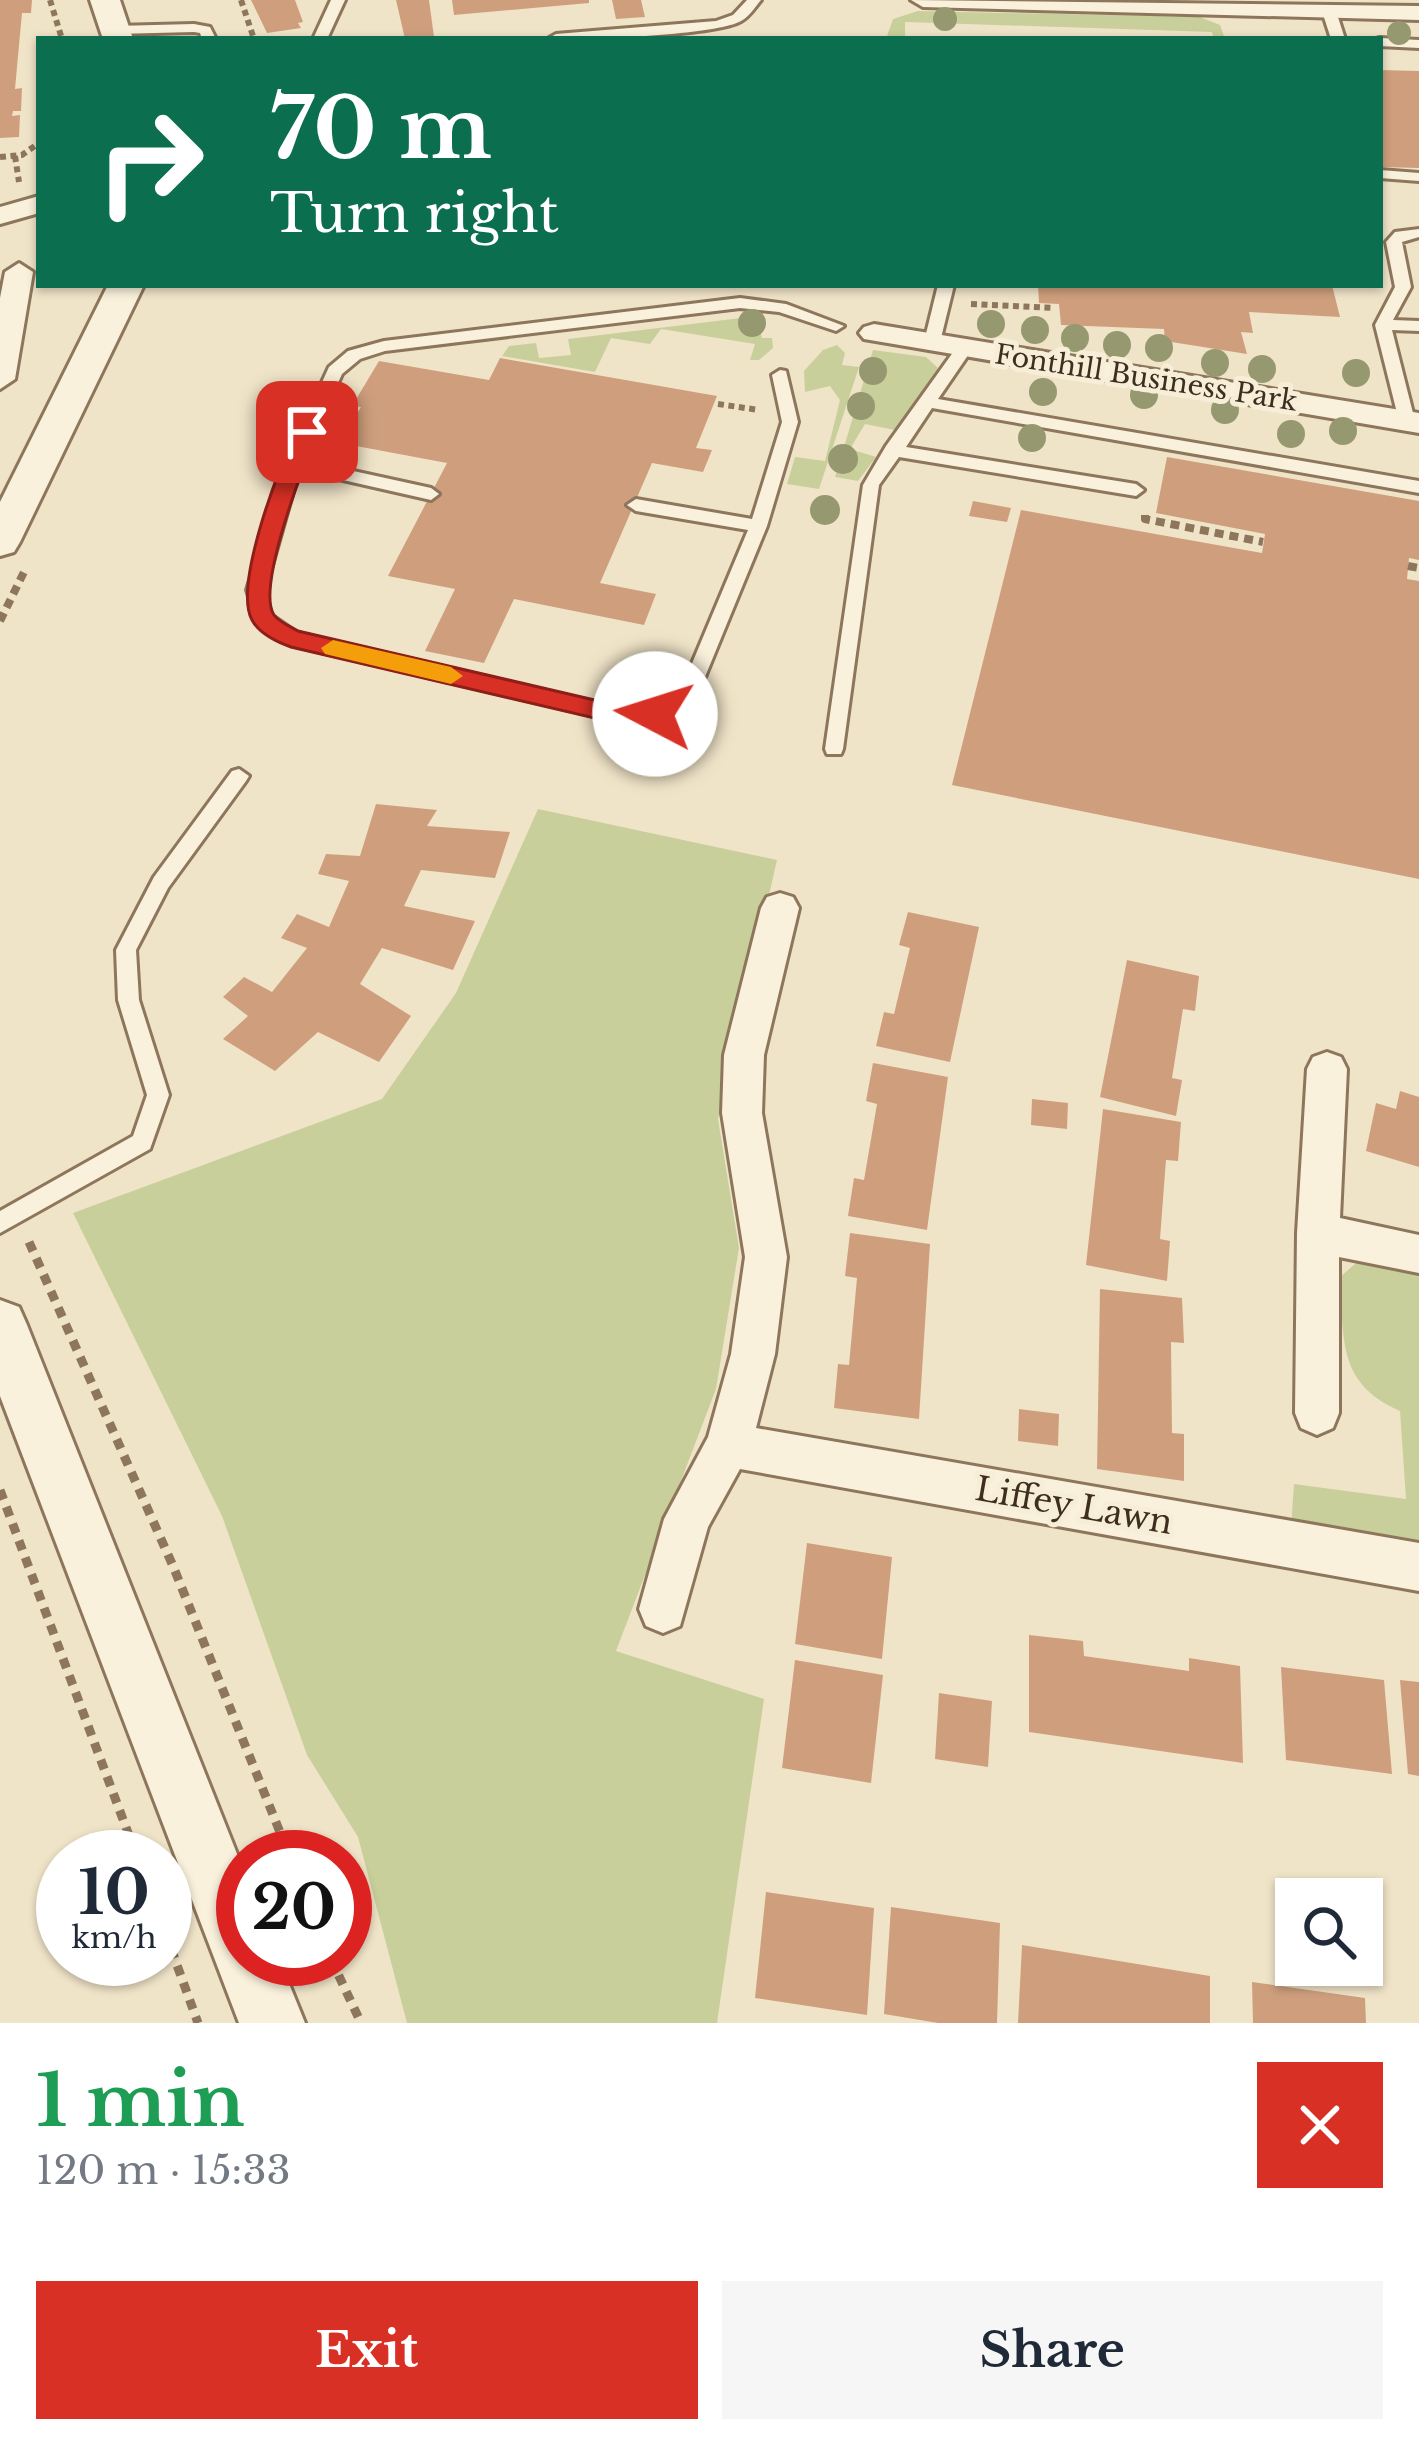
<!DOCTYPE html>
<meta charset="utf-8">
<style>
body{margin:0;font-family:"Libre Baskerville",serif;background:#f6f6f7;color:#1f2937;height:100vh;display:flex;flex-direction:column;font-size:45px;white-space:nowrap}
*{box-sizing:border-box;margin:0}
p{font-size:39px;color:#747a83}
.icon{flex:none;width:66px;height:66px;fill:none;stroke:currentColor;stroke-width:2;stroke-linecap:round;stroke-linejoin:round}
.map{position:relative;height:2023px;overflow:hidden}
.sheet{display:flex;flex-direction:column;background:#fff;flex:1}
.sheet>*{flex:none}
.banner{position:absolute;left:36px;top:36px;width:1347px;height:252px;border-radius:0px;box-shadow:0 3px 9px #0004;background:#0b6e4f;color:#fff;overflow:hidden}
.fabs{position:absolute;left:1275px;top:1878px;display:grid;gap:24px}
.fabs a{display:grid;place-items:center;width:108px;height:108px;border-radius:0px;background:#fff;box-shadow:0 3px 9px #0004;font-size:60px}
.speed{position:absolute;left:36px;top:1830px;display:flex;gap:24px;font-size:60px;font-weight:700;text-align:center}
.speed>*{display:grid;place-content:center;width:156px;height:156px;border-radius:50%;background:#fff;box-shadow:0 3px 9px #0004;line-height:1}
.speed small{font-size:30px;font-weight:400}
.speed .limit{border:18px solid #d22;background:#fff;color:#111}
.pin{position:absolute;display:grid;place-items:center;width:102px;height:102px;color:#fff;margin:-51px;border-radius:24px;box-shadow:0 6px 18px #0006}
.me{position:absolute;width:132px;margin:-66px;rotate:275deg;stroke-linejoin:round;filter:drop-shadow(0 0 9px #0008)}
.turn{display:flex;align-items:center;gap:42px;height:252px;padding:0 36px;font-size:54px}
.turn .icon{width:156px;height:156px;stroke-width:2.5}
.turn b{display:block;font-size:84px;line-height:102px}
.round{display:grid;place-items:center;flex:none;width:126px;height:126px;border-radius:0px;background:#f6f6f7}
.overview{display:flex;align-items:center;justify-content:space-between;height:204px;padding:0 36px}
h1{font-size:72px;font-weight:700;line-height:90px;color:#1e9e55}
.action{display:flex;gap:24px;margin-top:auto;padding:24px 36px}
.action a{flex:1;height:138px;border-radius:0px;background:#d93025;color:#fff;font-size:48px;font-weight:700;line-height:138px;text-align:center}
.action a+a{background:#f6f6f7;color:#1f2937}
.map>svg:first-child{display:block}
</style>
<div class="map">
<svg width="1419" height="2023" viewBox="0 0 1419 2023">
<rect width="100%" height="100%" fill="#f0e4c8"/>
<g fill="#c9cf9b">
<polygon points="918,11 1200,17 1220,25 1225,39 1214,39 1212,32 905,22 905,39 886,39 893,19"/>
<polygon points="749,317 756,317 762,338 772,338 773,348 759,360 750,360 755,344 661,329 650,344 611,338 595,372 502,356 509,346 536,343 539,358 571,355 568,339"/>
<polygon points="837,345 845,353 842,365 859,367 819,489 787,484 795,457 825,461 840,400 830,386 805,392 804,371 823,350"/>
<polygon points="873,350 926,357 938,368 895,430 865,424 850,449 876,457 858,481 835,477"/>
<polygon points="538,809 777,860 718,1119 739,1248 716,1389 616,1651 764,1699 717,2023 407,2023 358,1837 307,1755 222,1516 73,1213 382,1099 456,993"/>
<path d="M 1356,1263 L 1419,1271 L 1419,1548 L 1291,1528 L 1294,1484 L 1406,1499 L 1400,1411 C 1336,1383 1345,1339 1339,1278 Z"/>
</g>
<g fill="#cf9f7d">
<polygon points="0,0 32,0 31,13 22,13 18,56 15,89 22,88 21,111 13,111 12,116 20,115 19,137 0,138"/>
<polygon points="251,0 295,0 303,22 298,23 301,28 267,33"/>
<polygon points="396,0 429,0 434,37 405,39"/>
<polygon points="452,0 589,0 589,3 454,15"/>
<polygon points="612,0 641,0 645,17 616,19"/>
<polygon points="1380,70 1419,71 1419,168 1381,167"/>
<polygon points="1038,285 1332,285 1340,317 1249,312 1253,333 1241,332 1247,354 1165,341 1164,329 1061,325 1059,304 1039,303"/>
<polygon points="500,358 717,396 696,448 712,450 703,472 652,463 600,583 656,594 644,625 514,599 484,663 425,651 455,589 388,576 447,463 340,443 361,407 352,406 379,361 489,380"/>
<polygon points="1167,457 1419,501 1419,560 1409,558 1407,579 1419,581 1419,879 952,785 1021,510 1262,553 1265,534 1156,513"/>
<polygon points="973,501 1011,508 1007,522 969,516"/>
<polygon points="376,804 437,810 427,826 510,832 495,878 421,870 404,906 475,921 453,970 382,948 360,984 411,1016 379,1062 318,1032 275,1071 223,1039 248,1016 223,997 244,977 272,992 307,948 281,938 297,914 329,927 349,881 318,874 326,854 360,856"/>
<polygon points="908,912 979,927 950,1062 876,1046 884,1012 894,1014 910,948 899,945"/>
<polygon points="1127,960 1199,976 1195,1011 1183,1009 1172,1078 1182,1080 1176,1116 1100,1097"/>
<polygon points="873,1063 948,1077 927,1230 848,1216 854,1178 864,1180 877,1104 866,1101"/>
<polygon points="1400,1091 1419,1097 1419,1167 1366,1151 1376,1103 1396,1109"/>
<polygon points="1032,1099 1068,1103 1067,1129 1031,1125"/>
<polygon points="1103,1109 1181,1122 1178,1161 1166,1160 1163,1199 1160,1239 1170,1241 1167,1281 1086,1265"/>
<polygon points="850,1233 930,1244 919,1419 834,1408 838,1364 849,1365 857,1278 845,1276"/>
<polygon points="1100,1289 1182,1298 1184,1343 1171,1342 1172,1433 1184,1434 1184,1481 1097,1469"/>
<polygon points="1019,1409 1059,1414 1058,1446 1018,1441"/>
<polygon points="807,1543 892,1557 882,1659 795,1644"/>
<polygon points="1029,1635 1083,1641 1084,1656 1189,1671 1189,1658 1240,1666 1243,1763 1029,1732"/>
<polygon points="795,1660 883,1675 871,1783 782,1768"/>
<polygon points="1281,1667 1384,1680 1392,1774 1286,1760"/>
<polygon points="1400,1680 1419,1682 1419,1776 1408,1774"/>
<polygon points="939,1693 992,1701 988,1767 935,1759"/>
<polygon points="766,1892 874,1908 867,2015 755,1998"/>
<polygon points="891,1907 1000,1923 997,2023 938,2023 884,2014"/>
<polygon points="1022,1945 1210,1976 1210,2023 1018,2023"/>
<polygon points="1252,1982 1365,1998 1366,2023 1253,2023"/>
</g>
<g fill="none" stroke-linecap="round" stroke-linejoin="round">
<defs>
<g id="service">
<polygon points="331,0 345,0 327,39 313,39"/>
<path d="M 747,0 L 761,0 C 755,7 749,17 741,21 C 718,35 579,41 549,38 L 556,34 L 716,21 L 733,15 Z"/>
<polygon points="1329,7 1336,11 1345,39 1331,39 1322,11"/>
<polygon points="194,24 210,27 216,39 202,39 200,33 194,32 115,34 108,30 115,26"/>
<polygon points="1380,38 1419,40 1419,48 1380,46 1380,39 1376,39"/>
<polygon points="1380,170 1419,173 1419,181 1380,178"/>
<polygon points="1419,229 1419,237 1402,242 1411,287 1393,320 1419,321 1419,331 1392,330 1415,421 1407,426 1399,421 1375,325 1395,287 1386,242 1395,232"/>
<polygon points="938,285 954,285 940,342 932,347 924,342"/>
<polygon points="740,298 786,304 844,326 836,331 779,312 740,308 385,351 360,359 342,374 303,460 431,488 439,494 431,500 299,470 265,590 271,615 297,633 633,711 658,704 683,685 748,530 636,511 627,505 636,499 752,519 782,422 772,375 780,370 786,371 798,422 767,526 700,689 671,714 633,725 291,645 257,623 247,590 285,463 329,367 348,351 384,341"/>
<polygon points="965,343 973,348 938,399 1419,481 1419,493 932,408 906,447 1136,484 1144,490 1136,496 899,457 879,485 843,749 841,754 827,754 825,749 863,485 886,446 959,344"/>
<polygon points="239,769 249,776 246,781 168,888 136,950 139,1000 169,1095 150,1149 0,1233 0,1211 133,1136 147,1095 118,1000 116,950 154,877 232,771"/>
</g>
<g id="minor">
<polygon points="911,0 1419,6 1419,20 923,7"/>
<polygon points="39,196 39,213 0,224 0,207"/>
<polygon points="19,263 33,272 15,379 0,389 0,298 5,272"/>
<polygon points="874,324 1419,413 1419,433 864,339 859,333 864,327"/>
<polygon points="780,893 793,897 799,908 764,1055 762,1113 787,1257 775,1354 756,1428 1419,1543 1419,1591 740,1469 708,1527 680,1626 663,1633 646,1626 639,1609 664,1519 708,1437 731,1354 745,1257 722,1113 724,1055 761,908 767,897"/>
<polygon points="1327,1052 1341,1057 1347,1069 1340,1218 1419,1235 1419,1273 1339,1257 1339,1413 1333,1428 1317,1435 1301,1428 1295,1413 1297,1233 1307,1069 1313,1057"/>
</g>
<g id="tertiary">
<polygon points="90,0 120,0 133,39 103,39"/>
<polygon points="108,285 144,285 20,542 14,552 0,556 0,502"/>
<polygon points="0,1300 19,1307 27,1325 243,1869 243,1959 279,1959 305,2023 239,2023 0,1396"/>
</g>
</defs>
<use href="#service" stroke="#8d765c" stroke-width="6"/>
<use href="#minor" stroke="#8d765c" stroke-width="6"/>
<use href="#tertiary" stroke="#8d765c" stroke-width="6"/>
<g stroke="#8d765c" stroke-width="6" stroke-dasharray="6 4.5" stroke-linecap="butt">
<polyline points="50,0 62,39"/>
<polyline points="241,0 254,39"/>
<polyline points="15,156 19,182"/>
<polyline points="0,157 22,155 39,143"/>
<polyline points="971,304 1054,308"/>
<polyline points="718,404 759,410"/>
</g>
<g stroke="#8d765c" stroke-width="8" stroke-dasharray="9 6" stroke-linecap="butt">
<polyline points="1145,515 1145,519 1263,542"/>
<polyline points="1408,566 1419,568"/>
<polyline points="0,621 24,572"/>
</g>
<g stroke="#8d765c" stroke-width="9" stroke-dasharray="10 8" stroke-linecap="butt">
<polyline points="29,1242 173,1566 290,1857"/>
<polyline points="0,1490 137,1857"/>
<polyline points="165,1932 198,2023"/>
<polyline points="331,1959 361,2023"/>
</g>
<use href="#service" fill="#faf1dc" fill-rule="evenodd"/>
<use href="#minor" fill="#faf1dc" fill-rule="evenodd"/>
<use href="#tertiary" fill="#faf1dc" fill-rule="evenodd"/>
</g>
<g fill="#96986f">
<circle cx="945" cy="19" r="12"/>
<circle cx="1399" cy="33" r="12"/>
<circle cx="752" cy="323" r="14"/>
<circle cx="991" cy="324" r="14"/>
<circle cx="1035" cy="330" r="14"/>
<circle cx="1075" cy="338" r="14"/>
<circle cx="1117" cy="345" r="14"/>
<circle cx="1159" cy="348" r="14"/>
<circle cx="1215" cy="363" r="14"/>
<circle cx="1262" cy="369" r="14"/>
<circle cx="873" cy="371" r="14"/>
<circle cx="1356" cy="373" r="14"/>
<circle cx="1043" cy="392" r="14"/>
<circle cx="1144" cy="395" r="14"/>
<circle cx="861" cy="406" r="14"/>
<circle cx="1225" cy="410" r="14"/>
<circle cx="1343" cy="431" r="14"/>
<circle cx="1291" cy="434" r="14"/>
<circle cx="1032" cy="438" r="14"/>
<circle cx="843" cy="459" r="15"/>
<circle cx="825" cy="510" r="15"/>
</g>
<path fill="#d93025" stroke="#8d1f18" stroke-width="3" d="M 307,425 L 318,432 C 304,463 256,588 274,615 C 279,622 291,627 298,631 L 633,709 L 655,705 L 667,714 L 663,721 L 633,727 L 291,647 C 277,642 259,633 252,620 C 233,586 280,462 299,427 Z"/>
<polygon fill="#f59e0b" points="333,640 451,667 463,676 451,684 325,654 321,648"/>
<g text-anchor="middle" stroke-width="10" stroke-linejoin="round" paint-order="stroke">
<g font-size="27" fill="#3d2e20" stroke="#f7eed8">
<text transform="translate(1146 378) rotate(9)" y="9">Fonthill Business Park</text>
</g>
<g font-size="33" fill="#3d2e20" stroke="#f7eed8">
<text transform="translate(1074 1505) rotate(10)" y="12">Liffey Lawn</text>
</g>
</g>
</svg>
<div class="fabs">
<a><svg class="icon" aria-label="search" viewBox="0 0 24 24"><circle cx="10" cy="10" r="6"/><path d="M15 15l6 6"/></svg></a>
</div>
<div class="speed"><div>10<small>km/h</small></div><div class="limit">20</div></div>
<div class="pin" style="left:307px;top:432px;background:#d93025"><svg class="icon" aria-label="arrive" viewBox="0 0 24 24"><path d="M6 21V4h12l-3 4 3 4H6"/></svg></div>
<svg class="me" style="left:655px;top:714px" viewBox="-20 -20 40 40"><circle r="19" fill="#fff"/><path d="M0-13L10 11 0 6-10 11z" fill="#d93025"/></svg>
<div class="banner">
<div class="turn"><svg class="icon" aria-label="right" viewBox="0 0 24 24"><path d="M7 20v-9h11M14 6l5 5-5 5"/></svg><div><b>70 m</b>Turn right</div></div>
</div>
</div>
<section class="sheet">
<div class="overview"><div><h1>1 min</h1><p>120 m · 15:33</p></div><a class="round" style="background:#d93025;color:#fff"><svg class="icon" aria-label="close" viewBox="0 0 24 24"><path d="M6 6l12 12M18 6L6 18"/></svg></a></div>
<div class="action"><a>Exit</a><a>Share</a></div>
</section>
